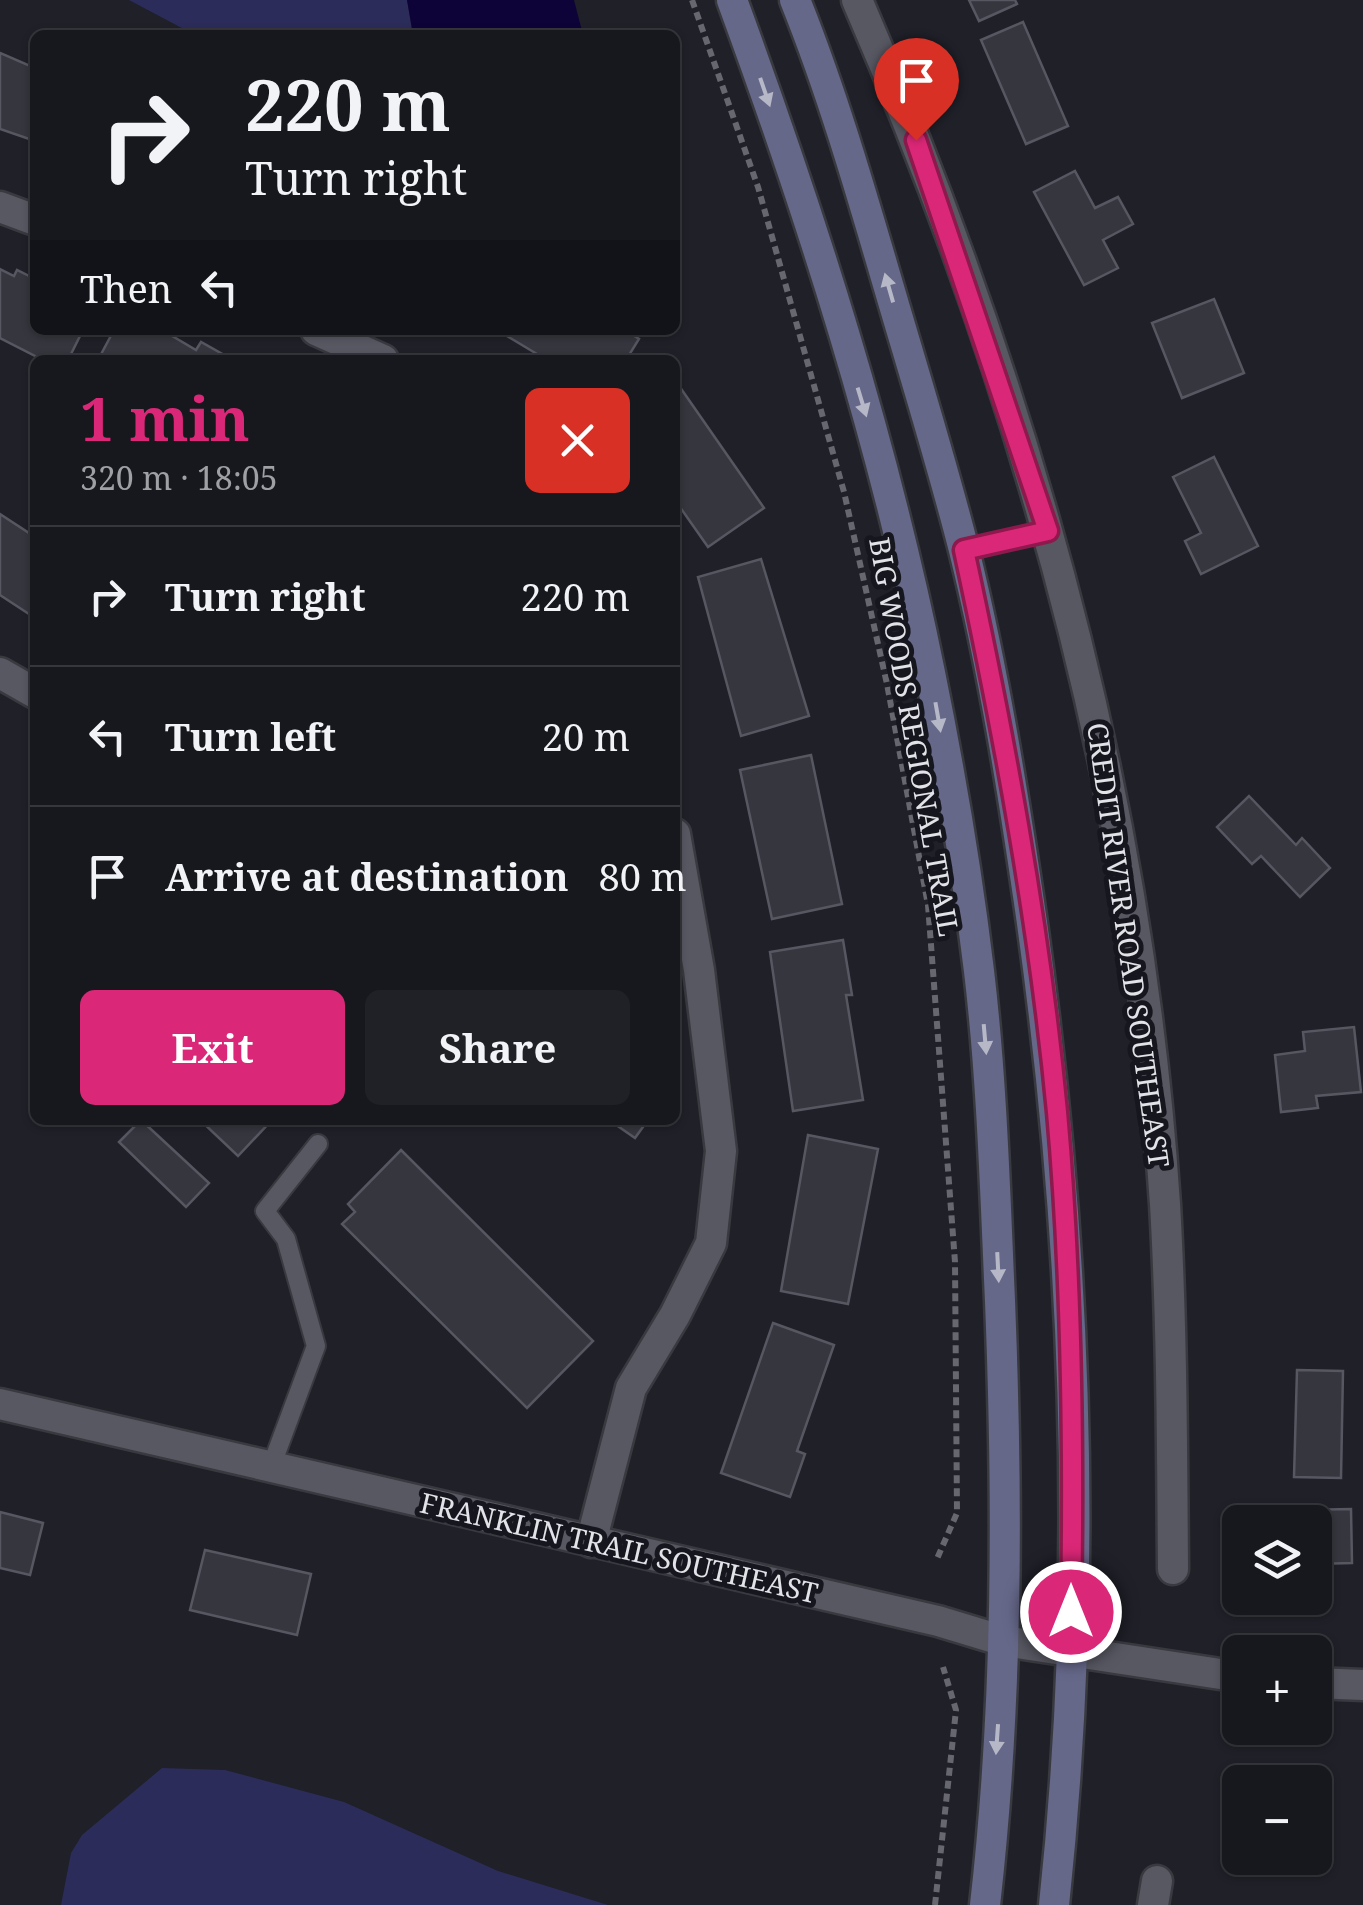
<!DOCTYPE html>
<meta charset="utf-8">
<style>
body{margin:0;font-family:"Noto Serif",serif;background:#202127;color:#f1f3f6;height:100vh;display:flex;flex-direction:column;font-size:38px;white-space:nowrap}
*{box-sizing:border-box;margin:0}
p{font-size:32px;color:#9ea0a4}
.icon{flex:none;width:55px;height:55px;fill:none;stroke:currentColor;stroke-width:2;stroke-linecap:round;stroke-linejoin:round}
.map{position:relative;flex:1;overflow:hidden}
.drawer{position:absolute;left:30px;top:355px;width:650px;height:770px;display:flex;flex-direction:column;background:#17181e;border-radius:15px;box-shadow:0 2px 8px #0004,0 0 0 2px #36373c}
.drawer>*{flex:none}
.guide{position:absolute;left:30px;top:30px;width:650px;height:305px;border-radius:15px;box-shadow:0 2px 8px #0004,0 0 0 2px #36373c;background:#17181e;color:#f1f3f6;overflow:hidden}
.buttons{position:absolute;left:1222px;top:1505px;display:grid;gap:20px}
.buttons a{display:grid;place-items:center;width:110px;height:110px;border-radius:15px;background:#17181e;box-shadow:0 2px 8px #0004,0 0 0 2px #36373c;font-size:50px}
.pin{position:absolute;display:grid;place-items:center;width:85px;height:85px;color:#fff;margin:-102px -42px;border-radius:50% 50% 50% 0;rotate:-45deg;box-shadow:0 0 10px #0007}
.pin .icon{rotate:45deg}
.me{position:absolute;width:110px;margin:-55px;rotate:0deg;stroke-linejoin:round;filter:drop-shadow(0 0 8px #0008)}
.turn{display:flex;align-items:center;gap:35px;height:210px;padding:0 50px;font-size:45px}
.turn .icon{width:130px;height:130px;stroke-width:2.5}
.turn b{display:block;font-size:70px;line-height:85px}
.then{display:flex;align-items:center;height:95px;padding:0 50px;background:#0003;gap:20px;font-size:38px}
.round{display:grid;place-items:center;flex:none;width:105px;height:105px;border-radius:15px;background:#202127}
.overview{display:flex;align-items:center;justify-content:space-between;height:170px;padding:0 50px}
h1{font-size:60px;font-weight:700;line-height:75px;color:#db2777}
.button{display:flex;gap:20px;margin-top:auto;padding:20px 50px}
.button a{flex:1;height:115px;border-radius:15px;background:#db2777;color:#fff;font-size:40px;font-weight:700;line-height:115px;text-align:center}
.button a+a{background:#202127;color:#f1f3f6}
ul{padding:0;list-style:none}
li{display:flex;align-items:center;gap:30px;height:140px;padding:0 50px;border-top:2px solid #36373c}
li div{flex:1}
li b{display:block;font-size:38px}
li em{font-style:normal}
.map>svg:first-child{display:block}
</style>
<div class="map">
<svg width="1363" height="1905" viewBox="0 0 1363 1905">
<rect width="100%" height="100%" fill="#1f2028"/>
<g fill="#2c2c5a">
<polygon points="129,0 407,0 413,35 195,35"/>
<polygon points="162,1768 225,1770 344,1802 498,1871 608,1905 61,1905 71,1853 82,1835"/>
</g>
<polygon fill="#0d0338" points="407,0 574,0 583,35 413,35"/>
<g fill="#35363e" stroke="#565761" stroke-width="2.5">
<polygon points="969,0 1015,0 1017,4 979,21"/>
<polygon points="1023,22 1068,126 1026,144 981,40"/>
<polygon points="0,53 35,68 35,141 0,129"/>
<polygon points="1075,171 1095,208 1118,197 1133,224 1103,240 1118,268 1084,285 1034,192"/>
<polygon points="0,269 14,276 17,270 35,279 35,330 83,330 68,360 43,360 0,338"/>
<polygon points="1214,299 1244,373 1182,398 1152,323"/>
<polygon points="114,330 162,330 196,350 201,342 233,360 98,360"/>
<polygon points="497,330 625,330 639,339 626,360 547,360"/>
<polygon points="675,380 764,508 708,547 675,500"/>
<polygon points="1214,457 1258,546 1201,574 1185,541 1201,533 1173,477"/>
<polygon points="0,514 35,537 35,618 0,595"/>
<polygon points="761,559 809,716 741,736 698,577"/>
<polygon points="811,755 842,904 772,919 740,770"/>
<polygon points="1249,796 1296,845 1302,838 1330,868 1300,897 1261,856 1252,864 1217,827"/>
<polygon points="843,940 852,995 846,995 863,1100 793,1111 770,952"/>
<polygon points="1354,1027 1361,1092 1316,1096 1318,1108 1281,1112 1275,1055 1305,1051 1303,1032"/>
<polygon points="141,1120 209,1183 186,1207 119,1142"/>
<polygon points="200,1120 272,1120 238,1156"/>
<polygon points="609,1120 648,1120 635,1138"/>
<polygon points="808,1135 878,1149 848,1304 781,1291"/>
<polygon points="401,1150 593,1341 527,1408 342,1224 355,1212 348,1204"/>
<polygon points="773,1323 834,1345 797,1451 805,1454 790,1497 721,1473"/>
<polygon points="1297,1370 1343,1371 1341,1478 1294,1477"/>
<polygon points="1351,1509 1352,1563 1315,1564 1315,1522 1302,1522 1302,1510"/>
<polygon points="0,1512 43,1523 30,1575 0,1568"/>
<polygon points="205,1550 311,1574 297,1635 190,1610"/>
</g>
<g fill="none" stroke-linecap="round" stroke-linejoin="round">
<defs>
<g id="service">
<polyline points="964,551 1048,531"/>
<polyline points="271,1467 316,1346 286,1239 265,1211 318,1144"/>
</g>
<g id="minor">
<path d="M 857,0 C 1022,381 1138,789 1165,1204 C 1172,1326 1172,1447 1173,1569"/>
<polyline points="0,207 35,220"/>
<polyline points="316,330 383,360"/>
<polyline points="0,673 35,693"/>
<polyline points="591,1542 631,1388 675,1315 711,1243 721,1151 699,970 675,834"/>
<polyline points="1153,1905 1157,1881"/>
</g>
<g id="tertiary">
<polyline points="0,1404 938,1621 1004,1641 1240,1677"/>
<polyline points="1315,1683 1363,1685"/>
</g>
<g id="secondary">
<path d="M 732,0 C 812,218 884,444 930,673 C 950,771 967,871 979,971 C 992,1080 995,1191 1000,1301 C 1008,1502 1008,1705 985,1905"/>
<path d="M 795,0 C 836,102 866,210 897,315 C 920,393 944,471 964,550 C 994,672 1014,798 1032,923 C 1077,1247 1089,1579 1054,1905"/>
</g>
</defs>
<use href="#service" stroke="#393a40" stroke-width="22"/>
<use href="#minor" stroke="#393a40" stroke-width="35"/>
<use href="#tertiary" stroke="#393a40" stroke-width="35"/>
<use href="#secondary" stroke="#393a40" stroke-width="35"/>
<g stroke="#67686f" stroke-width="6" stroke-dasharray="8 5" stroke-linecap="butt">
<polyline points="692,0 758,187 844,492 887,684 928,905 955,1262 957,1513 936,1561"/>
<polyline points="935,1905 956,1710 943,1667"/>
</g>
<use href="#service" stroke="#575862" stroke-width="18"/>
<use href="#minor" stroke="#575862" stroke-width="30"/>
<use href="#tertiary" stroke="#575862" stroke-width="30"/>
<use href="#secondary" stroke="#66688a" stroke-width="30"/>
</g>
<defs><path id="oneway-solid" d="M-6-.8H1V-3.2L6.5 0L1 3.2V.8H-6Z" transform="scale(2.5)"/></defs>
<g fill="#b7b8c7">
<use href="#oneway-solid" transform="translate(765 92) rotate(71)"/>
<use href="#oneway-solid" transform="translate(889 288) rotate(-106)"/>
<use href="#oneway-solid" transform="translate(862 402) rotate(73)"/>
<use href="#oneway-solid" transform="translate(938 717) rotate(80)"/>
<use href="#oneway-solid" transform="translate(985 1039) rotate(85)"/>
<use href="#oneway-solid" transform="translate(998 1267) rotate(87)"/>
<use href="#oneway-solid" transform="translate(997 1739) rotate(94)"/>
</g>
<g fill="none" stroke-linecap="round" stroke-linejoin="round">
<defs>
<path id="route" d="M 916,140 L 1048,531 L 964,550 C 1004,735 1039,923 1057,1112 C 1072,1278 1074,1445 1071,1612"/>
</defs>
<use href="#route" stroke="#8e194d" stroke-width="25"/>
<use href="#route" stroke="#db2777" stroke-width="18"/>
</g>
<g text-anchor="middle" stroke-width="10" stroke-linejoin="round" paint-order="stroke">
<g font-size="28" fill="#e2e3e8" stroke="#16171e">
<text transform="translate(914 737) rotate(80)" y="10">BIG WOODS REGIONAL TRAIL</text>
<text transform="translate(1128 945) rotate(82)" y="10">CREDIT RIVER ROAD SOUTHEAST</text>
<text transform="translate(619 1548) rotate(13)" y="10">FRANKLIN TRAIL SOUTHEAST</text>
</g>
</g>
</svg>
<div class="buttons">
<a><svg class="icon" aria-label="layers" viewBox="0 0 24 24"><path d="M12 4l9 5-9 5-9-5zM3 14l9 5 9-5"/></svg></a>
<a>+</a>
<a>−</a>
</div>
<div class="pin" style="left:916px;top:140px;background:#d93025"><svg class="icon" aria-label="arrive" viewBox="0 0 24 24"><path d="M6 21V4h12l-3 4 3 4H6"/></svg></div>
<svg class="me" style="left:1071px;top:1612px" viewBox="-20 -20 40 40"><circle r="17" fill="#db2777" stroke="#fff" stroke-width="3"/><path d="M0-11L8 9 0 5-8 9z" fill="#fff"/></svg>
<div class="guide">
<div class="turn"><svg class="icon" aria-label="right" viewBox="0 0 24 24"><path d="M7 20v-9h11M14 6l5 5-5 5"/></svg><div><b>220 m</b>Turn right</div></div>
<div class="then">Then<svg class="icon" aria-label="left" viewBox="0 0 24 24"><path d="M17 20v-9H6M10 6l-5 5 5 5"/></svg></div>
</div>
<section class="drawer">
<div class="overview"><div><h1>1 min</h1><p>320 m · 18:05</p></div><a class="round" style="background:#d93025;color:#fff"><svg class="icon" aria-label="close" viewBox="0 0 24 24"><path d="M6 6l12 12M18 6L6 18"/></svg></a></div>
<ul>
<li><svg class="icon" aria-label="right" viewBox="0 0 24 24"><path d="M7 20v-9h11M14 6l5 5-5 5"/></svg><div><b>Turn right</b></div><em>220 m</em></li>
<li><svg class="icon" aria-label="left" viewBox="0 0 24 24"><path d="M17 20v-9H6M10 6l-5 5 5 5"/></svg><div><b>Turn left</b></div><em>20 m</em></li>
<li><svg class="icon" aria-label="arrive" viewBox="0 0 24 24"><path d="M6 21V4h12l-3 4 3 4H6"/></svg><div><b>Arrive at destination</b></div><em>80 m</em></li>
</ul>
<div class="button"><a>Exit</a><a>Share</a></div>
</section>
</div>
